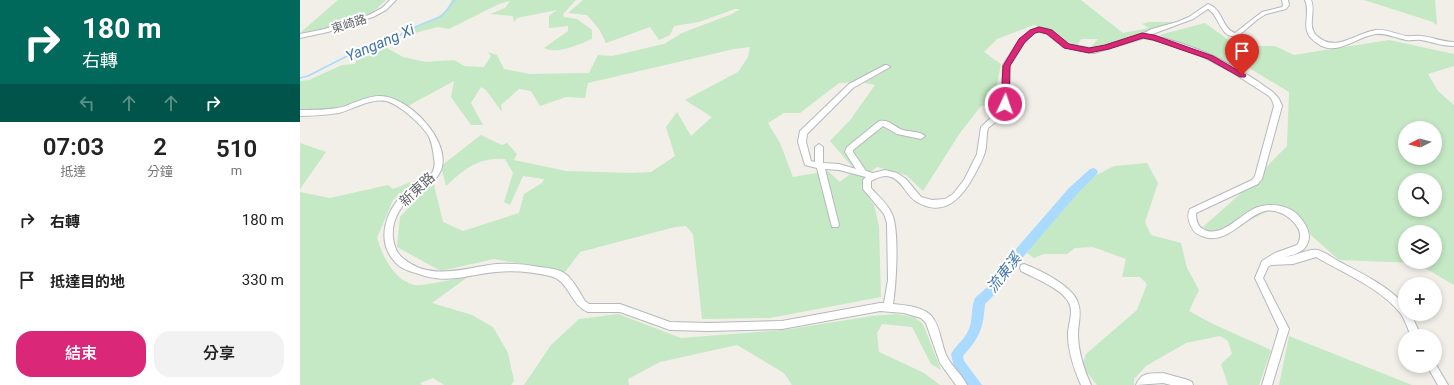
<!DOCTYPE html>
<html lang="zh-TW">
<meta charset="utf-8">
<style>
body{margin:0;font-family:Roboto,"Noto Sans TC",sans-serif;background:#f2f2f2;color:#222;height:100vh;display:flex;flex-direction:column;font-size:15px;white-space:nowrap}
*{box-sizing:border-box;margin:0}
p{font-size:13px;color:#767676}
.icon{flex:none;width:22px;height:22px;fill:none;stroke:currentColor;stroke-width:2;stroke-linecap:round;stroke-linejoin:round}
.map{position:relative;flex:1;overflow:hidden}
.sheet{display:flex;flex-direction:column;background:#fff;width:300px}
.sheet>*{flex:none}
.banner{background:#00695c;color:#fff;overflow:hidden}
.needle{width:26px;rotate:264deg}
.tools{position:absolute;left:1098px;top:121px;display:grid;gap:8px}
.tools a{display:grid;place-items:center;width:44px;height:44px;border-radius:50%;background:#fff;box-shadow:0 2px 6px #0003;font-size:20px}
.pin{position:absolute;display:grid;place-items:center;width:34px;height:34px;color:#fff;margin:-41px -17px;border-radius:50% 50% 50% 0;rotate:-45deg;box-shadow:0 0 4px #0007}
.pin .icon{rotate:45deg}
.me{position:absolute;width:44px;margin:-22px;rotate:3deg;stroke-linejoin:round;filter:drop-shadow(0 0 3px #0008)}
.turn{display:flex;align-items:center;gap:14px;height:84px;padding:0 16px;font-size:18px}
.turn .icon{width:52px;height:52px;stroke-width:2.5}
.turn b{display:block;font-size:28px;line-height:34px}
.lanes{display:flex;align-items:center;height:38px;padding:0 16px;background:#0003;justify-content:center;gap:20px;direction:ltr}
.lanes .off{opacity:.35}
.eta{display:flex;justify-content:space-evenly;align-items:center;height:68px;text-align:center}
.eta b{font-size:24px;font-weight:600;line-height:28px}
.button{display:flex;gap:8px;margin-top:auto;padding:8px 16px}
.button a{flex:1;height:46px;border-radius:16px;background:#db2777;color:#fff;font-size:16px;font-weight:600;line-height:46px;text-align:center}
.button a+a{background:#f2f2f2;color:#222}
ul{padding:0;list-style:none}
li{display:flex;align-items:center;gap:12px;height:60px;padding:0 16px}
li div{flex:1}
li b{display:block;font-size:15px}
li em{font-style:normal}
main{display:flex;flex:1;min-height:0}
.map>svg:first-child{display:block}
</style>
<main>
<section class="sheet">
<div class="banner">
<div class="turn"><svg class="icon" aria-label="right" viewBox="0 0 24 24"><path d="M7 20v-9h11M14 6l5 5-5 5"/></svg><div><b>180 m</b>右轉</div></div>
<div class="lanes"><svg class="icon off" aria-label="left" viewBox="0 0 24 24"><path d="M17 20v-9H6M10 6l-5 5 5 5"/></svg><svg class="icon off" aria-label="ahead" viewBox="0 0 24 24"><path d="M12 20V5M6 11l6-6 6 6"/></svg><svg class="icon off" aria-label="ahead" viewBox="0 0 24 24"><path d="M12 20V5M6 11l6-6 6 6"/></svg><svg class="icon" aria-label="right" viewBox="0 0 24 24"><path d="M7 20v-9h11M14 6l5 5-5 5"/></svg></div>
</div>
<div class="eta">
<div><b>07:03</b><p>抵達</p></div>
<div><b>2</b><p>分鐘</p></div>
<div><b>510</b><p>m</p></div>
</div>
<ul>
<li><svg class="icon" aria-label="right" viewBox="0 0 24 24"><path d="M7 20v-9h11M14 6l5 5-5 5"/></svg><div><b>右轉</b></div><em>180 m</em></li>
<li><svg class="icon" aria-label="arrive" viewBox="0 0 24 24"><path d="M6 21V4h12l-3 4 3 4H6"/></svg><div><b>抵達目的地</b></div><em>330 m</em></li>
</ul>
<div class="button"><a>結束</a><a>分享</a></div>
</section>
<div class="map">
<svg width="1154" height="385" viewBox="0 0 1154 385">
<rect width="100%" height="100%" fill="#f1efe8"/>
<g fill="#c5e8c5" fill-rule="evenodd">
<polygon points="38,0 86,0 72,13 40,21 26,28 0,33"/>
<path d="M 152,0 L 276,0 L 263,14 L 264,17 L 277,19 L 292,30 L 292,39 C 279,44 258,55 244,48 L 268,31 L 268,26 L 249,28 L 249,16 L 257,10 L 217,18 L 214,22 L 213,16 L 190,14 L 205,8 L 210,1 L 199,4 L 149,29 L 138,27 L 115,33 L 106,33 C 118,24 135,21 145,11 C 148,8 150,3 152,0 Z"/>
<path d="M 283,0 L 781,0 L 823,33 L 849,28 L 842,24 L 848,22 L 878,22 L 851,30 L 796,49 L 790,48 L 798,39 L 781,39 L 777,46 L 760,39 L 749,29 L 734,25 L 697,39 L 684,52 L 701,64 L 693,104 L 681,106 L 660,133 L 623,191 L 606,175 L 577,167 L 567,175 L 561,188 L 574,205 L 579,226 L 581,297 L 470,318 L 402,319 L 393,234 L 386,226 L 375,227 L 280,252 L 265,272 L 194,259 L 141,271 L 97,247 L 100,217 L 133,181 L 143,222 L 163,231 L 219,213 L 224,194 L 242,183 L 244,179 L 223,176 L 210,205 L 204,202 L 213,173 L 205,159 C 178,157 165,169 146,186 L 141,166 L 181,135 L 202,145 L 207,143 L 217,154 L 214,160 L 266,171 L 333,173 L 351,172 L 375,156 L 366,127 L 377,112 L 391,136 L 412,117 L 385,100 L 438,72 L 448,57 L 450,47 L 434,49 L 288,83 L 285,98 L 266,97 L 240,106 L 231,91 L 219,89 L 201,105 L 202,112 L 186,90 L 181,87 L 171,103 L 183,125 L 171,125 L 151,97 L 154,81 L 108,106 L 86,97 L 75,97 L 24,110 L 0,111 L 0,81 L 9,80 L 42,65 L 55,64 L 57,59 L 47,61 L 67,51 L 87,48 L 103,57 L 126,62 L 154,60 L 164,66 L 184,67 L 191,56 L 188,52 L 197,55 L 204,69 L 230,74 L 289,73 L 298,55 L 312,56 L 364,44 L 382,33 L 432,14 L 440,9 L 435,9 L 399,22 L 374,26 L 370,35 L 359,40 L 350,27 L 306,43 L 299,29 L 287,15 L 268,13 ZM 561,82 L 575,85 L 551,119 L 530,141 L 555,170 L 540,182 L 528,171 L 493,177 L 480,143 L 468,123 L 484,113 L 500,113 L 539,83 Z"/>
<polygon points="1064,0 1135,0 1137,23 1136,25 1133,22"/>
<path d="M 905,23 L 937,46 L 975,46 L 994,55 L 1089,40 L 1154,54 L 1154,66 L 1128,74 L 1138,91 L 1154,105 L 1154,285 L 1116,263 L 1039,260 L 1004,229 L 976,207 L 915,237 L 903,227 L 940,194 L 987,146 L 989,92 L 949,68 L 889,49 L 859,35 ZM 1105,128 L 1135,128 L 1135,158 L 1105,158 ZM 1105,180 L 1135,180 L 1135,210 L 1105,210 ZM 1105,232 L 1135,232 L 1135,262 L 1105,262 Z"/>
<polygon points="0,143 26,152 0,189"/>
<polygon points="847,163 858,183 845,222 851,235 881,243 887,268 899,290 889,311 913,324 971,350 959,385 928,385 921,364 932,354 928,341 920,336 886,343 846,366 834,379 834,385 797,385 782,366 786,354 837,310 847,284 840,277 822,277 826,259 793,247 775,248 767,254 744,254 734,258 727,253 767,190 814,166"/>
<path d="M 119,179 L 93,200 L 77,238 C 83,257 93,279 114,285 C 121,287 160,278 169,276 L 132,303 L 172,315 L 193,327 L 208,353 L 214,381 L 211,385 L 144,385 L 133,378 L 120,383 L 122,385 L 0,385 L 0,192 L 30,198 L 88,185 L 93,189 Z"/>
<polygon points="318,314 381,338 484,330 572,316 596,314 614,317 623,324 641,370 631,364 612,327 582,324 577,333 579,352 624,373 640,385 492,385 484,373 437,345 360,362 328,379 329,385 224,385 251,345 279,319"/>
<polygon points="989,336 1112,385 979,385"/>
</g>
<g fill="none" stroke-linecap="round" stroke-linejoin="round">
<polyline stroke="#aadaff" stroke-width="1.5" points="0,78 8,76 61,49 82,45 115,27 142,16 155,0"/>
<path fill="#aadaff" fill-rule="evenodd" d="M 793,168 L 796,169 L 798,172 L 796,175 L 777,194 L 706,277 L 701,288 L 685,304 C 683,329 680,337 663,356 L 664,361 L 682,385 L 668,385 L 654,367 L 651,354 C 655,346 663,341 667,333 C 674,322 670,309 675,298 L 693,282 L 697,271 L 769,188 L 790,169 Z"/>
<defs>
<g id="minor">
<polygon points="90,0 96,0 86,10 73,17 51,23 28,32 0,38 0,34 25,29 47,21 69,15 82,8"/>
<path d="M 982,0 L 988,0 L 989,5 L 986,9 L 966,14 L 958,19 L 938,36 C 919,39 921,17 908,9 L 893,19 L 850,35 C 894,44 937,65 974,93 L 979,99 L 982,106 L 962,179 L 958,184 L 896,213 C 896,219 897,226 903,229 C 921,240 942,212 958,207 C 971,203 985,205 996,213 C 1002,219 1009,228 1009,237 C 1008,251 997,254 985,257 C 996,256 1008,248 1018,250 C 1026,253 1033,258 1040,262 C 1063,274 1088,286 1105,305 L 1105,314 L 1111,314 L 1121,336 L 1111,336 C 1108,329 1105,320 1101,314 C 1081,288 1043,273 1016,257 L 993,264 L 971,265 L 968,267 L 963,278 L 989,329 L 972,385 L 962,385 L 979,329 L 955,278 L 962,261 L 975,253 L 997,245 C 1001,240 1001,233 998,228 C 991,216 975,207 962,212 C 943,219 925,246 902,236 C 896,234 893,231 891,226 C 888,220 887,215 890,209 L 952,180 L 955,176 L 974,106 L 972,100 L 969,96 L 930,71 L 902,56 L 871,44 L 844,38 L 794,53 L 764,47 L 744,32 L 740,31 L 734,33 L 720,47 L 709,65 L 710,100 L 701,118 L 688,128 C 686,136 687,145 685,152 C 683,159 679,166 676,172 C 664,195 646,219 617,202 C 606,196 603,181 591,177 C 584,174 577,178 571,181 L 571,188 C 577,195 587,203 591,212 C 600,227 596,285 593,304 C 605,305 626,307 633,318 C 641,329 641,345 647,357 C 652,367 662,374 667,385 L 656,385 L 640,363 L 626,323 L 621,318 L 604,313 L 580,311 L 482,329 L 409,331 L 370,330 L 320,312 L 288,312 C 270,305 269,280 250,276 C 233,272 214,270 196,272 C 165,275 147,285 116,273 C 108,271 100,268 95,262 C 75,240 86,210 105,192 C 114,185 126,182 132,173 C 135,168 135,163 134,158 C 133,150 132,142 128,135 C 121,124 99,104 86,101 C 70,98 54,109 39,113 C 26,115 13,116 0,116 L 0,110 C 14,110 29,110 42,107 C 55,103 67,96 80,96 C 108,96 152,141 141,170 C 137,181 126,186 117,192 C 102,203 91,219 93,238 C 94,246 97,254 104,259 C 132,282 166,267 197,264 C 212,263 225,264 240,267 C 249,268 261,269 268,276 C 275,283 280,293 285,301 L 289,304 L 320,304 L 370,322 L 409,323 L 482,321 L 580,303 L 584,303 L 588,280 L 587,223 L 584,214 L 563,189 L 563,180 L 566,177 L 539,170 L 525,169 L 539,225 L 538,227 L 532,227 L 517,168 L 505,165 L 498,142 L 500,131 L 549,84 L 585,65 L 587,65 L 590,67 L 553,88 L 507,134 L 506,142 L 511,161 L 515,162 L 515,147 L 519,144 L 523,147 L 523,163 L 539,164 L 556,169 L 545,152 L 547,147 L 579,121 C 590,119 594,127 603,130 C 610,132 620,131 625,136 L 621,139 L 597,134 L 583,126 L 553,150 L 553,152 L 566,171 L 573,173 L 585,170 L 597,173 L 606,179 L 621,197 L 632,200 L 645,199 L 653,194 L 664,180 L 677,154 L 681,127 L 695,114 L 699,109 L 702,100 L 703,65 L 716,45 L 730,31 L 739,27 L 748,29 L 768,44 L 794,49 L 838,36 L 852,29 L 877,22 L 889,17 L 908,4 C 924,10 921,28 935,33 L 962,12 L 982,7 L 983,5 Z"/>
<path d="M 1005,0 L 1011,0 C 1016,11 1007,26 1016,35 C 1035,54 1055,33 1076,30 C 1086,29 1096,34 1106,36 C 1111,37 1116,35 1121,36 C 1132,37 1142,42 1154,42 L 1154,46 C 1142,46 1132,42 1121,40 C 1116,39 1111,41 1106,40 C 1096,38 1086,33 1076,34 C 1053,37 1034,62 1011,38 C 1001,27 1011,13 1005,0 Z"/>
<path d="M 724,264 C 740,270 773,286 778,303 C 782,313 778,324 778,334 C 778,352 784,369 791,385 L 781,385 C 774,369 768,352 768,334 C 768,325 774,312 769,303 C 763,289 734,278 721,271 L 720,268 L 721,265 Z"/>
<polygon points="1135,363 1148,385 1138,385 1127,366 1135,366"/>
<path d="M 863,373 L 888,380 L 892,382 L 893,385 L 871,385 L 863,383 L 836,385 C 842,371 850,374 863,373 Z"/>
</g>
</defs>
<use href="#minor" stroke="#b5b8bc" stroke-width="2"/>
<use href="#minor" fill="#fff" fill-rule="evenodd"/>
</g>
<polygon fill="#db2777" stroke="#8e194d" points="739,27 752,30 769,44 789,48 805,45 842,33 854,35 913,56 946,75 945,77 940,77 908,59 853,40 843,38 809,49 789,53 764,48 747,34 739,32 735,33 725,42 710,66 709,104 708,106 702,106 701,104 703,66 719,39 730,30"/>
<g text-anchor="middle" stroke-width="4" stroke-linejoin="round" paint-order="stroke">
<g font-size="12" fill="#5f6368" stroke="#fff">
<text transform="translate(49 24) rotate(-18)" y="4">東崎路</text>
</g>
<g font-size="14" fill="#5f6368" stroke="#fff">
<text transform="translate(117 189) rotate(-43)" y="5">新東路</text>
</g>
<g font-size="15" font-style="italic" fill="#4174aa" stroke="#fff">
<text transform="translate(80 43) rotate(-23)" y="5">Yangang Xi</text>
<text transform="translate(704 273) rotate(-52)" y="5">流東溪</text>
</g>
</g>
</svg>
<div class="tools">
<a><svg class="needle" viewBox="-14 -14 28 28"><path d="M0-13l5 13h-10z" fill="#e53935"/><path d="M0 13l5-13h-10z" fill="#767676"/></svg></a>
<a><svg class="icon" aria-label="search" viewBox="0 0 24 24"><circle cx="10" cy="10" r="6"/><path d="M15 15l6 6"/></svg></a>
<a><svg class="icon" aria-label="layers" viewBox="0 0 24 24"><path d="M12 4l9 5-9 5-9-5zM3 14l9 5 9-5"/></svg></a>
<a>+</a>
<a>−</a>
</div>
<div class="pin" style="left:942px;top:75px;background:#d93025"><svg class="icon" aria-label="arrive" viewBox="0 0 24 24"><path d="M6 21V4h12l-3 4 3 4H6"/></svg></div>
<svg class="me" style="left:705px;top:104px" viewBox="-20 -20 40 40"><circle r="17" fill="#db2777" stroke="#fff" stroke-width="3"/><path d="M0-11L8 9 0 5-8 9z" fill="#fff"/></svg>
</div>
</main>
